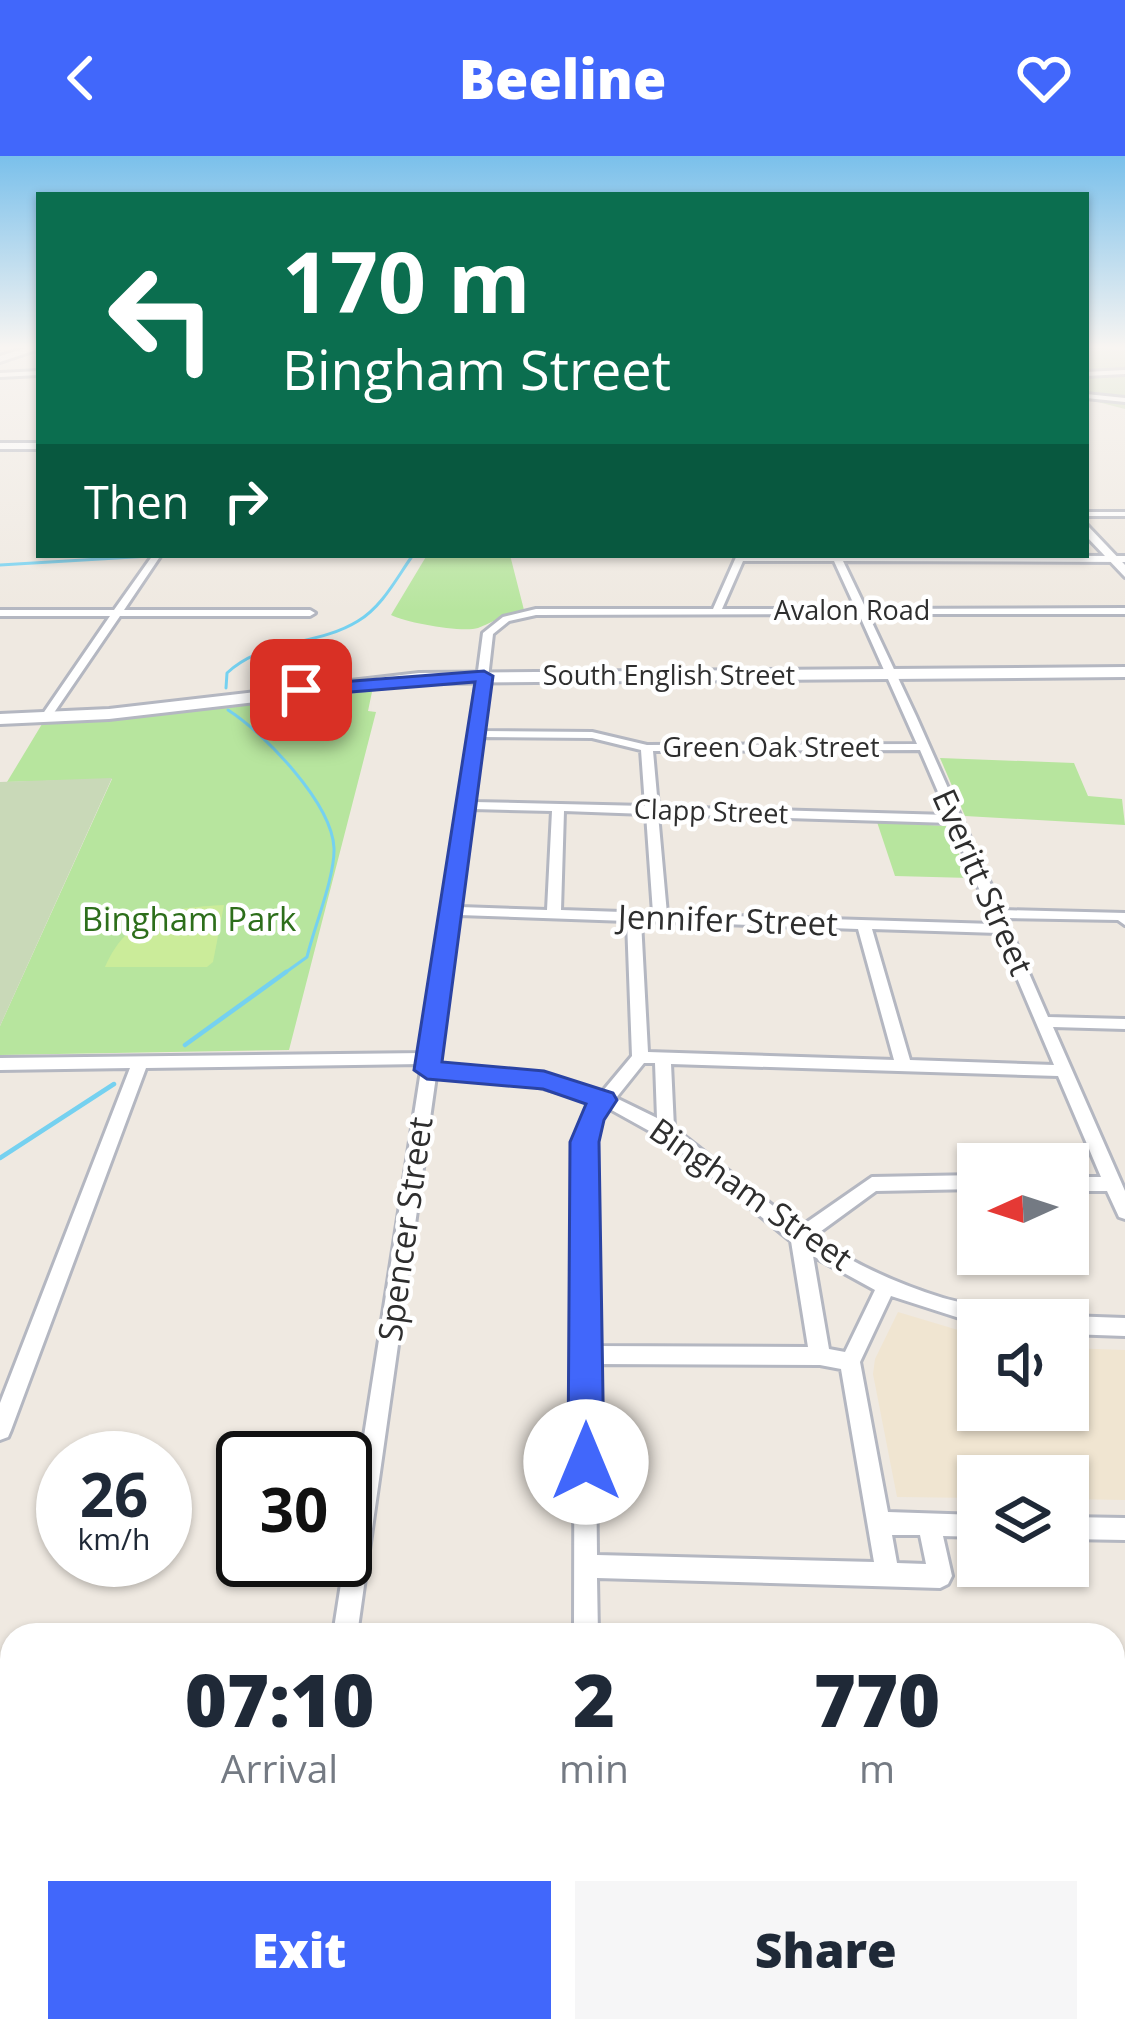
<!DOCTYPE html>
<style>
body{margin:0;font-family:"Open Sans",sans-serif;background:#f6f6f7;color:#1f2937;height:100vh;display:flex;flex-direction:column;font-size:45px;white-space:nowrap}
*{box-sizing:border-box;margin:0}
p{font-size:39px;color:#747a83}
.icon{flex:none;width:66px;height:66px;fill:none;stroke:currentColor;stroke-width:2;stroke-linecap:round;stroke-linejoin:round}
.map{position:relative;flex:1;overflow:hidden}
.sheet{position:absolute;left:0px;top:1467px;width:1125px;height:420px;display:flex;flex-direction:column;background:#fff;border-radius:36px 36px 0 0;box-shadow:0 3px 9px #0004}
.sheet>*{flex:none}
.top-card{position:absolute;left:36px;top:36px;width:1053px;height:366px;border-radius:0px;box-shadow:0 3px 9px #0004;background:#0b6e4f;color:#fff;overflow:hidden}
.needle{width:78px;rotate:267deg}
.buttons{position:absolute;left:957px;top:987px;display:grid;gap:24px}
.buttons a{display:grid;place-items:center;width:132px;height:132px;border-radius:0px;background:#fff;box-shadow:0 3px 9px #0004;font-size:60px}
.speed{position:absolute;left:36px;top:1275px;display:flex;gap:24px;font-size:60px;font-weight:700;text-align:center}
.speed>*{display:grid;place-content:center;width:156px;height:156px;border-radius:50%;background:#fff;box-shadow:0 3px 9px #0004;line-height:1}
.speed small{font-size:30px;font-weight:400}
.speed .limit{border:6px solid #111;border-radius:18px;background:#fff;color:#111}
.pin{position:absolute;display:grid;place-items:center;width:102px;height:102px;color:#fff;margin:-51px;border-radius:24px;box-shadow:0 6px 18px #0006}
.me{position:absolute;width:132px;margin:-66px;rotate:0deg;stroke-linejoin:round;filter:drop-shadow(0 0 9px #0008)}
.turn{display:flex;align-items:center;gap:42px;height:252px;padding:0 48px;font-size:54px}
.turn .icon{width:156px;height:156px;stroke-width:2.5}
.turn b{display:block;font-size:84px;line-height:102px}
.then{display:flex;align-items:center;height:114px;padding:0 48px;background:#0003;gap:24px;font-size:45px}
.eta{display:flex;justify-content:space-evenly;align-items:center;height:204px;text-align:center}
.eta b{font-size:72px;font-weight:800;line-height:84px}
.button{display:flex;gap:24px;margin-top:auto;padding:24px 48px}
.button a{flex:1;height:138px;border-radius:0px;background:#4167fb;color:#fff;font-size:48px;font-weight:800;line-height:138px;text-align:center}
.button a+a{background:#f6f6f7;color:#1f2937}
header{display:flex;justify-content:space-between;align-items:center;height:156px;padding:0 48px;background:#4167fb;color:#fff;font-size:54px;font-weight:800}
.map>svg:first-child{display:block}
</style>
<header><svg class="icon" aria-label="back" viewBox="0 0 24 24"><path d="M15 5l-7 7 7 7"/></svg>Beeline<svg class="icon" aria-label="heart" viewBox="0 0 24 24"><path d="M12 20l-8-8c-3-5 5-10 8-4 3-6 11-1 8 4z"/></svg></header>
<div class="map">
<svg width="1125" height="1887" viewBox="0 0 1125 1887">
<rect width="100%" height="100%" fill="#efe9e1"/>
<polygon fill="#f0e5d1" points="898,1156 978,1180 978,1254 1068,1254 1068,1192 1125,1194 1125,1344 1068,1343 1068,1320 978,1320 978,1342 897,1341 873,1218 875,1203"/>
<g fill="#b7e59e">
<path d="M 427,399 L 510,399 L 524,454 C 506,457 494,466 478,472 C 463,477 407,467 391,459 Z"/>
<polygon points="373,531 368,555 376,556 289,894 0,899 0,870 112,623 7,626 42,568"/>
<polygon points="940,602 1074,607 1088,640 1122,643 1125,669 965,660"/>
<polygon points="877,666 946,670 970,722 895,720"/>
</g>
<g fill="#c9d9b8">
<polygon points="1086,191 1125,194 1125,253 1086,243"/>
<polygon points="112,622 0,870 0,626"/>
</g>
<path fill="#cbec9a" d="M 224,749 L 213,806 L 207,811 L 105,811 C 128,757 171,752 224,749 Z"/>
<g fill="none" stroke-linecap="round" stroke-linejoin="round">
<g stroke="#75d1f0" stroke-width="3">
<polyline points="176,400 191,399"/>
<polyline points="0,409 150,400"/>
<path d="M 226,532 L 227,517 C 265,482 316,491 358,465 C 383,450 397,421 413,399"/>
<path d="M 228,554 C 264,577 332,647 334,692 C 335,721 314,771 307,801 L 282,819"/>
</g>
<g stroke="#75d1f0" stroke-width="4.5">
<polyline points="185,889 286,816"/>
<polyline points="0,1002 114,928"/>
</g>
<defs>
<g id="street">
<polygon points="1125,214 1125,218 1086,220 1086,216"/>
<polygon points="39,215 39,219 0,221 0,217"/>
<polygon points="1086,238 1125,242 1125,246 1086,242"/>
<rect x="1086" y="356" width="39" height="4"/>
<polygon points="153,399 161,399 124,454 310,454 315,457 310,460 120,460 49,564 41,564 40,562 110,460 0,460 0,454 114,454"/>
<path d="M 737,399 L 1125,400 L 1125,406 L 843,405 L 866,453 L 1125,452 L 1125,458 L 868,458 L 916,560 L 1002,754 L 1125,757 L 1125,769 L 1118,764 L 1005,762 L 1048,861 L 1125,863 L 1125,873 L 1053,871 L 1125,1035 L 1125,1063 L 1119,1061 L 1107,1035 L 1068,1035 L 1068,1021 L 1101,1021 L 1058,920 L 671,908 L 674,972 L 800,1071 L 872,1021 L 978,1019 L 978,1033 L 876,1035 L 813,1081 C 854,1108 897,1128 943,1142 C 964,1148 987,1151 1008,1158 L 1011,1164 L 978,1164 L 978,1168 L 891,1140 L 860,1206 L 888,1356 L 978,1359 L 978,1381 L 943,1380 L 952,1420 L 948,1428 L 940,1432 L 597,1422 L 598,1479 L 574,1479 L 575,986 L 582,962 L 594,946 L 532,929 L 436,920 L 357,1479 L 333,1479 L 422,908 L 146,912 L 11,1274 L 8,1281 L 0,1284 L 0,1247 L 130,912 L 0,914 L 0,902 L 424,897 L 452,713 L 483,477 L 503,461 L 536,453 L 713,453 ZM 743,405 L 834,405 L 856,453 L 722,453 ZM 859,458 L 917,588 L 647,589 L 592,576 L 482,575 L 493,478 L 509,465 L 536,459 ZM 481,581 L 592,582 L 641,594 L 645,650 L 473,646 ZM 920,594 L 948,659 L 658,651 L 653,595 ZM 473,653 L 552,655 L 547,754 L 460,751 ZM 564,655 L 646,658 L 653,757 L 561,754 ZM 658,658 L 951,667 L 994,768 L 667,758 ZM 459,759 L 627,765 L 632,900 L 602,936 L 532,918 L 438,909 ZM 641,765 L 858,773 L 894,904 L 648,896 ZM 872,773 L 998,777 L 1054,909 L 910,904 ZM 644,907 L 655,907 L 657,962 L 616,942 ZM 608,952 L 671,987 L 791,1085 L 808,1191 L 595,1190 L 593,986 L 598,964 ZM 813,1100 L 875,1134 L 845,1196 L 829,1193 ZM 595,1208 L 820,1209 L 841,1213 L 874,1406 L 597,1399 ZM 892,1379 L 920,1379 L 926,1408 L 897,1407 Z"/>
<polygon points="1068,1160 1125,1162 1125,1180 1068,1178 1068,1164 1061,1164"/>
<polygon points="1068,1361 1125,1362 1125,1384 1068,1383"/>
<polygon points="402,1875 432,1875 431,1887 401,1887"/>
<polygon points="538,1875 581,1875 588,1887 545,1887"/>
<polygon points="602,1875 632,1875 629,1887 599,1887"/>
</g>
<g id="secondary">
<polygon points="30,191 39,193 0,206 0,200"/>
<rect x="0" y="287" width="39" height="6"/>
<polygon points="1086,368 1125,409 1125,421 1086,380"/>
<polygon points="1125,511 1125,521 419,527 109,563 0,568 0,558 109,553 419,517"/>
<polygon points="0,1622 12,1627 12,1665 0,1660"/>
<polygon points="1113,1744 1125,1745 1125,1787 1113,1786"/>
</g>
</defs>
<use href="#street" stroke="#b4b7c1" stroke-width="6"/>
<use href="#secondary" stroke="#b4b7c1" stroke-width="6"/>
<use href="#street" fill="#fff" fill-rule="evenodd"/>
<use href="#secondary" fill="#fff" fill-rule="evenodd"/>
</g>
<linearGradient id="sky" x2="0" y2="1"><stop stop-color="#7ac0eb"/><stop offset="0.42" stop-color="#f8f5f2"/><stop offset="1" stop-color="#f8f5f2" stop-opacity="0"/></linearGradient>
<rect width="1125" height="455" fill="url(#sky)"/>
<polygon fill="#4167fb" stroke="#2a43a3" stroke-width="3" points="484,515 493,520 442,906 544,915 613,937 617,944 604,964 599,986 604,1306 599,1318 586,1323 573,1318 568,1306 570,986 586,948 543,933 427,923 414,914 475,526 301,540 292,534 301,529"/>
<g text-anchor="middle" stroke-width="9" stroke-linejoin="round" paint-order="stroke">
<g font-size="27" fill="#2e2e2e" stroke="#fff">
<text x="852" y="464">Avalon Road</text>
<text x="669" y="529">South English Street</text>
<text x="771" y="601">Green Oak Street</text>
<text transform="translate(711 656) rotate(2)" y="9">Clapp Street</text>
</g>
<g font-size="33" fill="#2e2e2e" stroke="#fff">
<text transform="translate(983 726) rotate(66)" y="12">Everitt Street</text>
<text transform="translate(728 764) rotate(2)" y="12">Jennifer Street</text>
<text transform="translate(751 1038) rotate(35)" y="12">Bingham Street</text>
<text transform="translate(405 1073) rotate(-82)" y="12">Spencer Street</text>
</g>
<g font-size="33" fill="#2d6e1b" stroke="#fff">
<text x="189" y="775">Bingham Park</text>
</g>
</g>
</svg>
<div class="buttons">
<a><svg class="needle" viewBox="-14 -14 28 28"><path d="M0-13l5 13h-10z" fill="#e53935"/><path d="M0 13l5-13h-10z" fill="#747a83"/></svg></a>
<a><svg class="icon" aria-label="sound" viewBox="0 0 24 24"><path d="M4 9h4l5-4v14l-5-4H4zM17 9q2 3 0 6"/></svg></a>
<a><svg class="icon" aria-label="layers" viewBox="0 0 24 24"><path d="M12 4l9 5-9 5-9-5zM3 14l9 5 9-5"/></svg></a>
</div>
<div class="speed"><div>26<small>km/h</small></div><div class="limit">30</div></div>
<div class="pin" style="left:301px;top:534px;background:#d93025"><svg class="icon" aria-label="arrive" viewBox="0 0 24 24"><path d="M6 21V4h12l-3 4 3 4H6"/></svg></div>
<svg class="me" style="left:586px;top:1306px" viewBox="-20 -20 40 40"><circle r="19" fill="#fff"/><path d="M0-13L10 11 0 6-10 11z" fill="#4167fb"/></svg>
<div class="top-card">
<div class="turn"><svg class="icon" aria-label="left" viewBox="0 0 24 24"><path d="M17 20v-9H6M10 6l-5 5 5 5"/></svg><div><b>170 m</b>Bingham Street</div></div>
<div class="then">Then<svg class="icon" aria-label="right" viewBox="0 0 24 24"><path d="M7 20v-9h11M14 6l5 5-5 5"/></svg></div>
</div>
<section class="sheet">
<div class="eta">
<div><b>07:10</b><p>Arrival</p></div>
<div><b>2</b><p>min</p></div>
<div><b>770</b><p>m</p></div>
</div>
<div class="button"><a>Exit</a><a>Share</a></div>
</section>
</div>
